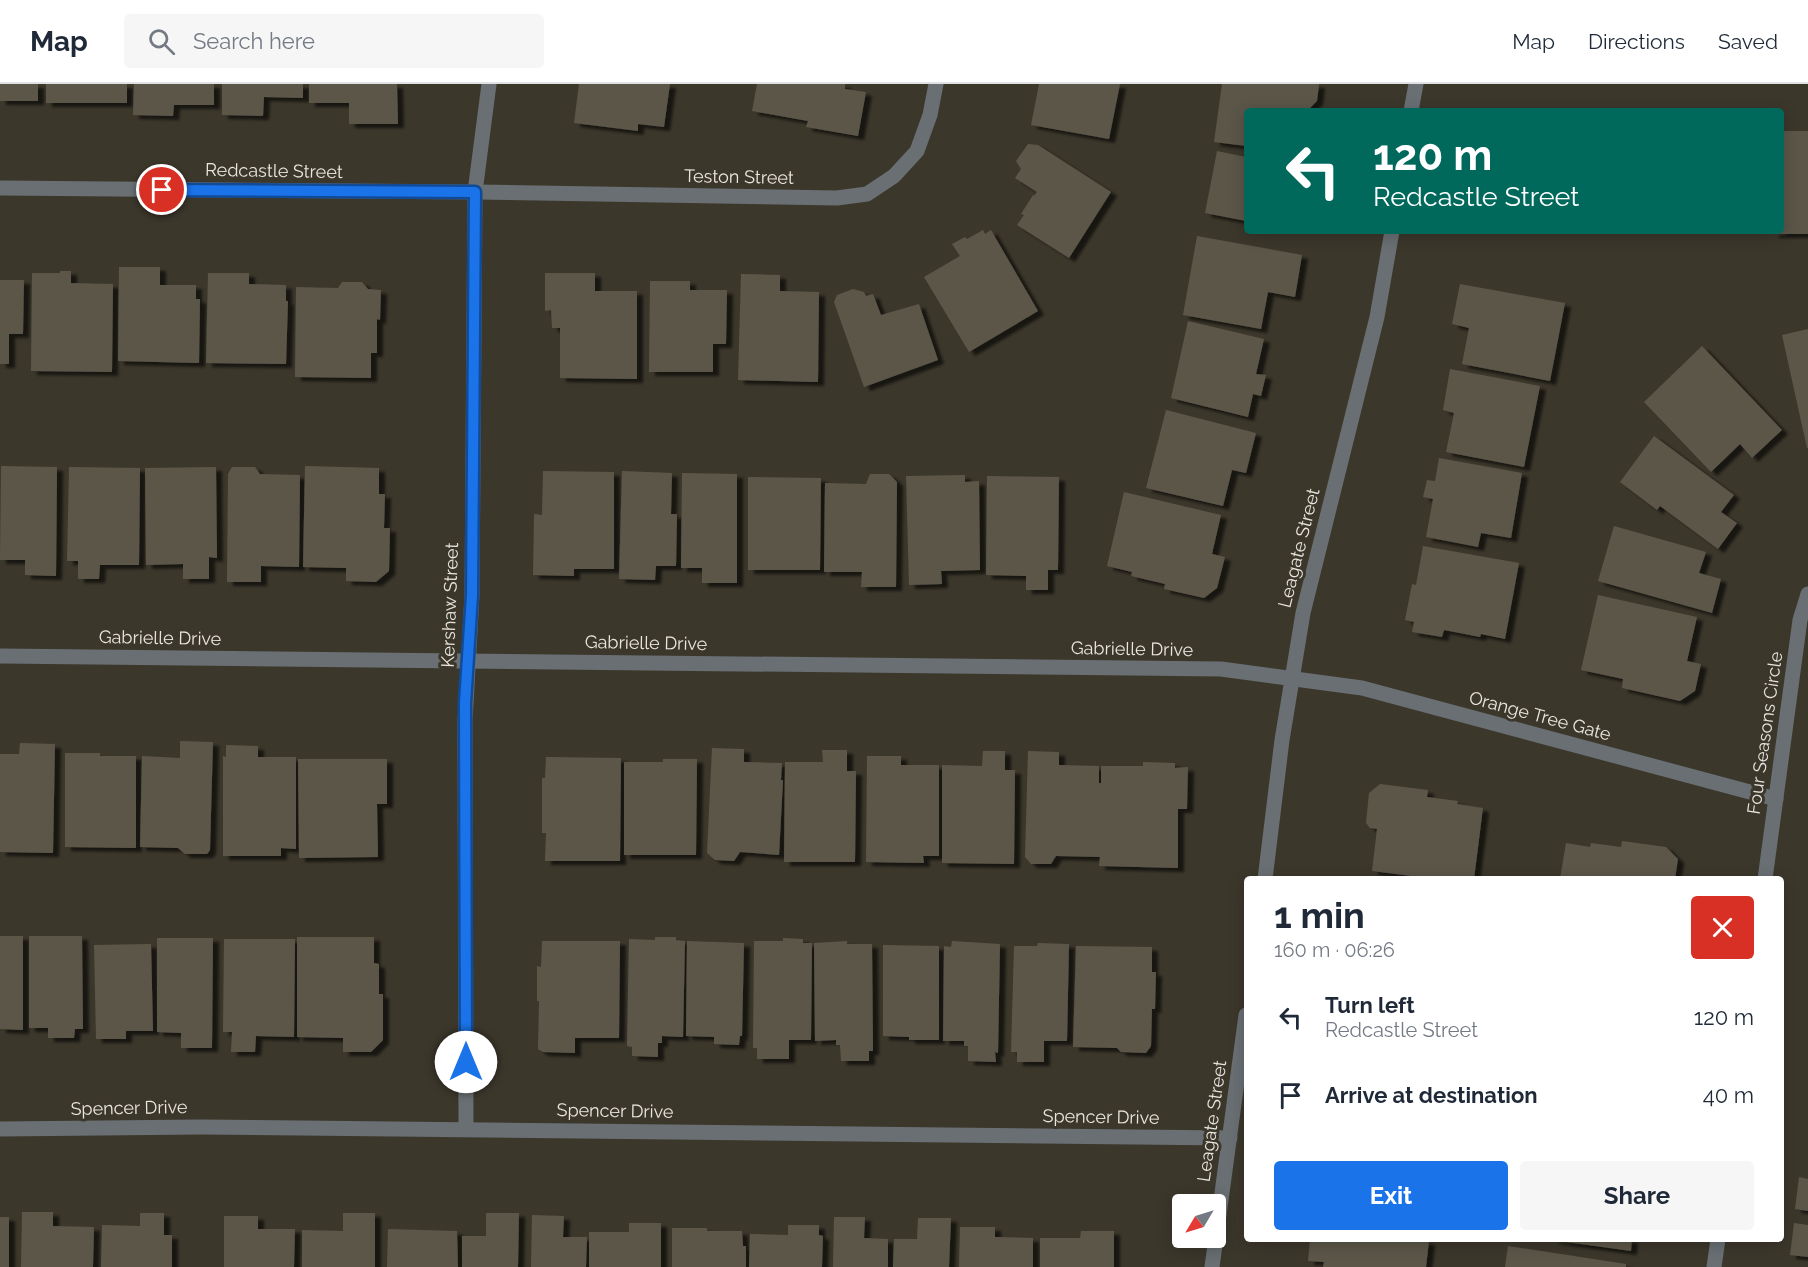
<!DOCTYPE html>
<meta charset="utf-8">
<style>
body{margin:0;font-family:Raleway,sans-serif;background:#f6f6f7;color:#1f2937;height:100vh;display:flex;flex-direction:column;font-size:22px;white-space:nowrap}
*{box-sizing:border-box;margin:0}
p{font-size:20px;color:#747a83}
.icon{flex:none;width:33px;height:33px;fill:none;stroke:currentColor;stroke-width:2;stroke-linecap:round;stroke-linejoin:round}
.map{position:relative;flex:1;overflow:hidden}
.details{position:absolute;left:1244px;top:792px;width:540px;height:366px;display:flex;flex-direction:column;background:#fff;border-radius:6px;box-shadow:0 3px 15px #0003}
.details>*{flex:none}
.top-card{position:absolute;left:1244px;top:24px;width:540px;height:126px;border-radius:6px;box-shadow:0 3px 15px #0003;background:#00695c;color:#fff;overflow:hidden}
.needle{width:39px;rotate:232deg}
.tools{position:absolute;left:1172px;top:1110px;display:grid;gap:12px}
.tools a{display:grid;place-items:center;width:54px;height:54px;border-radius:6px;background:#fff;box-shadow:0 3px 15px #0003;font-size:30px}
.pin{position:absolute;display:grid;place-items:center;width:51px;height:51px;color:#fff;margin:-26px;border:3px solid #fff;border-radius:50%;box-shadow:0 2px 6px #0007}
.me{position:absolute;width:66px;margin:-33px;rotate:0deg;stroke-linejoin:round;filter:drop-shadow(0 0 4px #0008)}
.turn{display:flex;align-items:center;gap:21px;height:126px;padding:0 30px;font-size:27px}
.turn .icon{width:78px;height:78px;stroke-width:2.5}
.turn b{display:block;font-size:42px;line-height:51px}
.round{display:grid;place-items:center;flex:none;width:63px;height:63px;border-radius:6px;background:#f6f6f7}
.summary{display:flex;align-items:center;justify-content:space-between;height:102px;padding:0 30px}
h1{font-size:36px;font-weight:700;line-height:45px}
.action{display:flex;gap:12px;margin-top:auto;padding:12px 30px}
.action a{flex:1;height:69px;border-radius:6px;background:#1a73e8;color:#fff;font-size:24px;font-weight:700;line-height:69px;text-align:center}
.action a+a{background:#f6f6f7;color:#1f2937}
ul{padding:0;list-style:none}
li{display:flex;align-items:center;gap:18px;height:78px;padding:0 30px}
li div{flex:1}
li b{display:block;font-size:22px}
li em{font-style:normal}
header{display:flex;align-items:center;gap:36px;box-sizing:border-box;height:84px;padding:0 30px;background:#fff;border-bottom:2px solid #e0e1e3}
header strong{font-size:28px}
nav{display:flex;gap:33px;margin-inline-start:auto;font-size:21px}
.search{width:420px;height:54px;background:#f6f6f7;display:flex;align-items:center;gap:15px;box-sizing:border-box;padding:0 21px;border-radius:6px;color:#747a83;font-size:22px}
.map>svg:first-child{display:block}
</style>
<header>
<strong>Map</strong>
<div class="search"><svg class="icon" aria-label="search" viewBox="0 0 24 24"><circle cx="10" cy="10" r="6"/><path d="M15 15l6 6"/></svg>Search here</div>
<nav><a>Map</a><a>Directions</a><a>Saved</a></nav>
</header>
<div class="map">
<svg width="1808" height="1183" viewBox="0 0 1808 1183">
<defs>
<filter id="shadow"><feDropShadow dx="6" dy="4" stdDeviation="1.5" flood-color="#0009"/></filter>
</defs>
<rect width="100%" height="100%" fill="#3c372b"/>
<g fill="#5c564a" filter="url(#shadow)">
<rect x="0" y="0" width="38" height="17"/>
<rect x="46" y="0" width="81" height="19"/>
<polygon points="134,0 214,0 214,21 174,21 173,32 133,31"/>
<polygon points="222,0 303,0 303,14 264,13 263,32 222,31"/>
<polygon points="309,0 397,0 398,40 349,40 349,19 309,19"/>
<polygon points="579,0 670,0 664,43 638,40 638,47 574,39"/>
<polygon points="757,0 845,0 845,5 866,8 858,52 806,43 808,37 752,27"/>
<polygon points="1039,0 1120,0 1109,55 1031,41"/>
<polygon points="1222,0 1319,0 1319,1 1317,17 1307,27 1246,27 1246,62 1214,58"/>
<polygon points="1780,47 1808,47 1808,150 1773,150 1773,147 1780,147"/>
<polygon points="1028,60 1038,61 1111,108 1069,174 1017,141 1024,131 1021,130 1033,111 1034,112 1037,108 1015,94 1021,85 1016,77"/>
<polygon points="1217,67 1246,73 1246,137 1205,129"/>
<polygon points="983,146 985,150 991,146 1038,227 969,268 924,193 960,172 952,160 965,153 967,155"/>
<polygon points="1197,152 1302,171 1295,213 1268,208 1261,245 1183,231"/>
<polygon points="119,183 160,183 160,201 196,201 196,215 200,215 199,279 118,277"/>
<polygon points="60,187 71,187 71,199 113,200 112,288 31,287 32,189 60,189"/>
<polygon points="208,189 249,189 249,200 286,201 286,217 288,217 286,280 206,279"/>
<polygon points="545,189 595,189 595,207 637,207 637,295 560,294 560,244 552,244 551,226 545,227"/>
<polygon points="741,190 780,191 780,207 819,208 818,298 738,296"/>
<polygon points="0,196 24,196 23,250 9,250 9,280 0,280"/>
<polygon points="650,197 690,197 690,206 727,206 726,260 713,260 713,288 649,288"/>
<polygon points="342,198 362,198 368,205 381,206 380,236 377,235 377,269 371,269 371,294 295,293 296,203 338,204"/>
<polygon points="1460,200 1565,219 1550,297 1462,280 1469,244 1452,240"/>
<polygon points="853,205 864,208 866,212 873,210 881,231 919,220 938,276 864,303 834,218 837,211"/>
<polygon points="1188,237 1264,255 1256,290 1266,291 1261,312 1253,310 1248,333 1171,314"/>
<polygon points="1808,245 1808,364 1807,364 1782,251"/>
<polygon points="1702,262 1782,346 1752,374 1740,360 1711,388 1644,318"/>
<polygon points="1450,285 1540,302 1524,383 1446,368 1454,329 1443,326"/>
<polygon points="1166,326 1256,349 1246,389 1232,386 1223,422 1146,404"/>
<polygon points="1654,352 1734,411 1721,428 1737,439 1718,465 1660,422 1657,426 1620,398"/>
<polygon points="1439,374 1522,389 1511,454 1481,449 1478,463 1426,453 1433,415 1423,413 1427,396 1435,397"/>
<polygon points="1,382 57,383 56,492 25,491 25,476 0,476"/>
<polygon points="305,382 379,384 379,410 385,410 384,444 390,444 389,487 376,498 346,497 346,484 303,483"/>
<polygon points="69,383 140,384 139,481 100,481 99,495 78,495 78,477 67,477"/>
<polygon points="216,383 217,474 209,473 209,495 183,495 183,480 146,481 145,384"/>
<polygon points="232,383 255,383 260,390 300,391 299,483 261,482 261,498 227,498 228,390"/>
<polygon points="543,387 614,388 614,485 574,485 574,492 533,491 534,430 542,431"/>
<polygon points="622,387 672,389 671,430 677,430 676,482 656,482 655,496 619,495"/>
<polygon points="682,389 737,390 737,499 702,499 702,484 681,484"/>
<polygon points="870,390 889,390 897,398 896,503 861,503 862,488 824,488 825,399 866,400"/>
<polygon points="965,391 965,398 979,397 980,486 941,487 942,500 909,501 906,392"/>
<polygon points="987,392 1059,393 1058,486 1048,486 1048,506 1026,506 1026,492 986,491"/>
<polygon points="748,393 821,394 820,486 748,486"/>
<polygon points="1124,408 1221,431 1212,470 1225,473 1217,504 1204,514 1164,505 1165,500 1131,492 1132,488 1107,482"/>
<polygon points="1614,442 1706,468 1699,489 1721,495 1712,529 1598,497"/>
<polygon points="1423,462 1519,479 1505,555 1481,550 1480,553 1444,546 1442,553 1412,548 1414,538 1405,536 1412,500 1416,501"/>
<polygon points="1598,511 1697,533 1687,577 1701,580 1695,607 1680,617 1622,604 1623,595 1581,586"/>
<polygon points="180,657 213,658 210,766 207,770 185,770 178,764 140,763 142,672 180,674"/>
<polygon points="20,659 55,660 53,769 0,768 0,670 19,670"/>
<polygon points="226,661 258,662 258,673 296,673 296,765 281,764 281,772 223,772 223,672 226,673"/>
<polygon points="712,664 744,665 744,678 782,679 781,696 783,696 779,771 740,768 734,777 715,776 707,769"/>
<polygon points="822,666 847,666 847,687 856,687 855,778 784,778 785,678 823,678"/>
<polygon points="983,667 1005,667 1005,686 1015,686 1014,780 942,779 942,681 982,682"/>
<polygon points="1028,667 1059,668 1059,681 1099,682 1099,699 1101,699 1101,682 1143,682 1143,678 1175,679 1175,684 1188,683 1187,725 1178,725 1178,784 1099,782 1100,773 1056,772 1051,780 1031,780 1025,773"/>
<polygon points="65,669 100,669 100,672 136,672 136,764 65,763"/>
<polygon points="867,672 901,672 901,681 939,681 939,772 923,772 924,779 866,778"/>
<polygon points="546,673 621,674 620,777 545,777 546,749 542,749 542,694 545,694"/>
<polygon points="298,675 387,675 387,720 377,720 378,773 299,774"/>
<polygon points="663,675 697,675 696,771 624,771 624,678 663,678"/>
<polygon points="1380,700 1428,706 1427,713 1458,717 1457,720 1483,724 1474,795 1435,795 1372,787 1377,745 1370,744 1366,739 1369,709"/>
<polygon points="1622,757 1666,763 1678,775 1675,795 1560,795 1566,759 1590,763 1591,759 1621,763"/>
<polygon points="0,852 23,852 23,946 0,945"/>
<polygon points="29,852 82,852 83,945 75,945 74,954 48,954 48,944 29,944"/>
<polygon points="297,853 374,853 374,879 379,880 379,910 383,910 383,956 371,968 343,968 343,954 297,953"/>
<polygon points="655,853 676,853 676,856 685,857 683,953 662,952 662,959 658,959 658,973 632,972 632,963 627,962 629,855 655,856"/>
<polygon points="157,854 213,854 212,964 181,964 181,949 157,948"/>
<polygon points="783,854 803,855 803,859 812,859 811,956 789,956 789,975 757,975 757,964 753,964 754,857 783,857"/>
<polygon points="224,855 295,855 294,953 256,952 255,968 231,968 232,948 223,948"/>
<polygon points="542,857 620,857 619,954 575,954 575,969 543,968 538,965 539,917 537,917 537,882 541,883"/>
<polygon points="687,857 744,859 742,952 740,952 739,961 714,960 714,953 686,952"/>
<polygon points="847,857 847,860 872,860 873,967 869,967 869,977 841,977 840,961 836,961 836,956 815,957 814,859"/>
<polygon points="952,857 1000,860 998,969 995,968 996,978 968,977 968,962 964,962 964,957 943,957 944,862 951,863"/>
<polygon points="1038,859 1069,860 1067,957 1044,957 1044,978 1017,978 1017,968 1011,968 1014,862 1037,862"/>
<polygon points="151,860 153,947 126,947 126,955 96,955 94,861"/>
<polygon points="883,861 939,862 939,956 909,956 909,953 883,952"/>
<polygon points="1076,862 1152,863 1152,888 1156,888 1155,925 1152,925 1151,962 1146,969 1121,968 1117,964 1073,963"/>
<polygon points="1799,1093 1808,1095 1808,1127 1795,1125"/>
<polygon points="22,1128 53,1128 53,1142 94,1143 93,1183 21,1183"/>
<polygon points="140,1129 164,1129 164,1151 172,1151 172,1183 101,1183 102,1141 140,1142"/>
<polygon points="343,1129 375,1129 375,1183 302,1183 302,1146 343,1147"/>
<polygon points="486,1129 519,1129 518,1183 462,1183 462,1152 486,1152"/>
<polygon points="532,1131 564,1132 563,1153 587,1153 586,1183 531,1183"/>
<polygon points="224,1132 258,1132 258,1145 295,1145 294,1183 224,1183"/>
<rect x="0" y="1133" width="9" height="50"/>
<polygon points="834,1133 865,1133 864,1154 888,1155 888,1183 833,1183"/>
<polygon points="918,1134 951,1134 949,1183 893,1183 894,1155 917,1155"/>
<polygon points="629,1139 661,1139 661,1183 589,1183 589,1148 629,1148"/>
<polygon points="1794,1139 1808,1141 1808,1173 1790,1171"/>
<polygon points="788,1141 819,1141 819,1151 823,1152 822,1183 749,1183 750,1150 788,1151"/>
<polygon points="960,1143 995,1143 995,1153 1033,1154 1033,1183 959,1183"/>
<polygon points="672,1144 707,1144 707,1147 742,1147 743,1162 746,1162 746,1183 672,1183"/>
<polygon points="388,1145 457,1147 458,1183 387,1183"/>
<polygon points="1081,1147 1114,1147 1114,1183 1040,1183 1040,1154 1080,1154"/>
<polygon points="1310,1155 1412,1155 1429,1157 1426,1183 1323,1183 1324,1178 1308,1177"/>
<polygon points="1552,1155 1632,1155 1631,1167 1552,1156"/>
<polygon points="1508,1162 1626,1180 1626,1183 1505,1183"/>
</g>
<g fill="none" stroke-linecap="round" stroke-linejoin="round">
<g stroke="#696f73" stroke-width="15">
<polyline points="1411,27 1416,0"/>
<polyline points="0,104 475,108 837,114 867,110 894,92 917,67 930,31 936,0"/>
<polyline points="0,572 1221,585 1362,604 1776,715"/>
<polyline points="1265,795 1282,656 1303,529 1377,233 1392,147"/>
<polyline points="1765,795 1800,536 1808,510"/>
<polyline points="0,1045 201,1043 1230,1054"/>
<polyline points="466,1045 465,637 472,511 475,108 489,0"/>
<polyline points="1212,1183 1246,931"/>
<polyline points="1714,1183 1718,1155"/>
</g>
</g>
<g fill="none" stroke-linecap="round" stroke-linejoin="round">
<defs>
<polyline id="route" points="162,106 475,108 472,511 465,619 466,978"/>
</defs>
<use href="#route" stroke="#114b97" stroke-width="15"/>
<use href="#route" stroke="#1a73e8" stroke-width="10"/>
</g>
<g text-anchor="middle" stroke-width="6" stroke-linejoin="round" paint-order="stroke">
<g font-size="18" fill="#eae6df" stroke="#3c372b">
<text transform="translate(274 87) rotate(1)" y="6">Redcastle Street</text>
<text transform="translate(739 93) rotate(1)" y="6">Teston Street</text>
<text transform="translate(1299 464) rotate(-76)" y="6">Leagate Street</text>
<text transform="translate(450 521) rotate(-88)" y="6">Kershaw Street</text>
<text transform="translate(160 554) rotate(1)" y="6">Gabrielle Drive</text>
<text transform="translate(646 559) rotate(1)" y="6">Gabrielle Drive</text>
<text transform="translate(1132 565) rotate(1)" y="6">Gabrielle Drive</text>
<text transform="translate(1540 632) rotate(15)" y="6">Orange Tree Gate</text>
<text transform="translate(1765 649) rotate(-82)" y="6">Four Seasons Circle</text>
<text transform="translate(129 1024) rotate(-1)" y="6">Spencer Drive</text>
<text transform="translate(615 1027) rotate(1)" y="6">Spencer Drive</text>
<text transform="translate(1101 1033) rotate(1)" y="6">Spencer Drive</text>
<text transform="translate(1212 1037) rotate(-82)" y="6">Leagate Street</text>
</g>
</g>
</svg>
<div class="tools">
<a><svg class="needle" viewBox="-14 -14 28 28"><path d="M0-13l5 13h-10z" fill="#e53935"/><path d="M0 13l5-13h-10z" fill="#747a83"/></svg></a>
</div>
<div class="pin" style="left:162px;top:106px;background:#d93025"><svg class="icon" aria-label="arrive" viewBox="0 0 24 24"><path d="M6 21V4h12l-3 4 3 4H6"/></svg></div>
<svg class="me" style="left:466px;top:978px" viewBox="-20 -20 40 40"><circle r="19" fill="#fff"/><path d="M0-13L10 11 0 6-10 11z" fill="#1a73e8"/></svg>
<div class="top-card">
<div class="turn"><svg class="icon" aria-label="left" viewBox="0 0 24 24"><path d="M17 20v-9H6M10 6l-5 5 5 5"/></svg><div><b>120 m</b>Redcastle Street</div></div>
</div>
<section class="details">
<div class="summary"><div><h1>1 min</h1><p>160 m · 06:26</p></div><a class="round" style="background:#d93025;color:#fff"><svg class="icon" aria-label="close" viewBox="0 0 24 24"><path d="M6 6l12 12M18 6L6 18"/></svg></a></div>
<ul>
<li><svg class="icon" aria-label="left" viewBox="0 0 24 24"><path d="M17 20v-9H6M10 6l-5 5 5 5"/></svg><div><b>Turn left</b><p>Redcastle Street</p></div><em>120 m</em></li>
<li><svg class="icon" aria-label="arrive" viewBox="0 0 24 24"><path d="M6 21V4h12l-3 4 3 4H6"/></svg><div><b>Arrive at destination</b></div><em>40 m</em></li>
</ul>
<div class="action"><a>Exit</a><a>Share</a></div>
</section>
</div>
